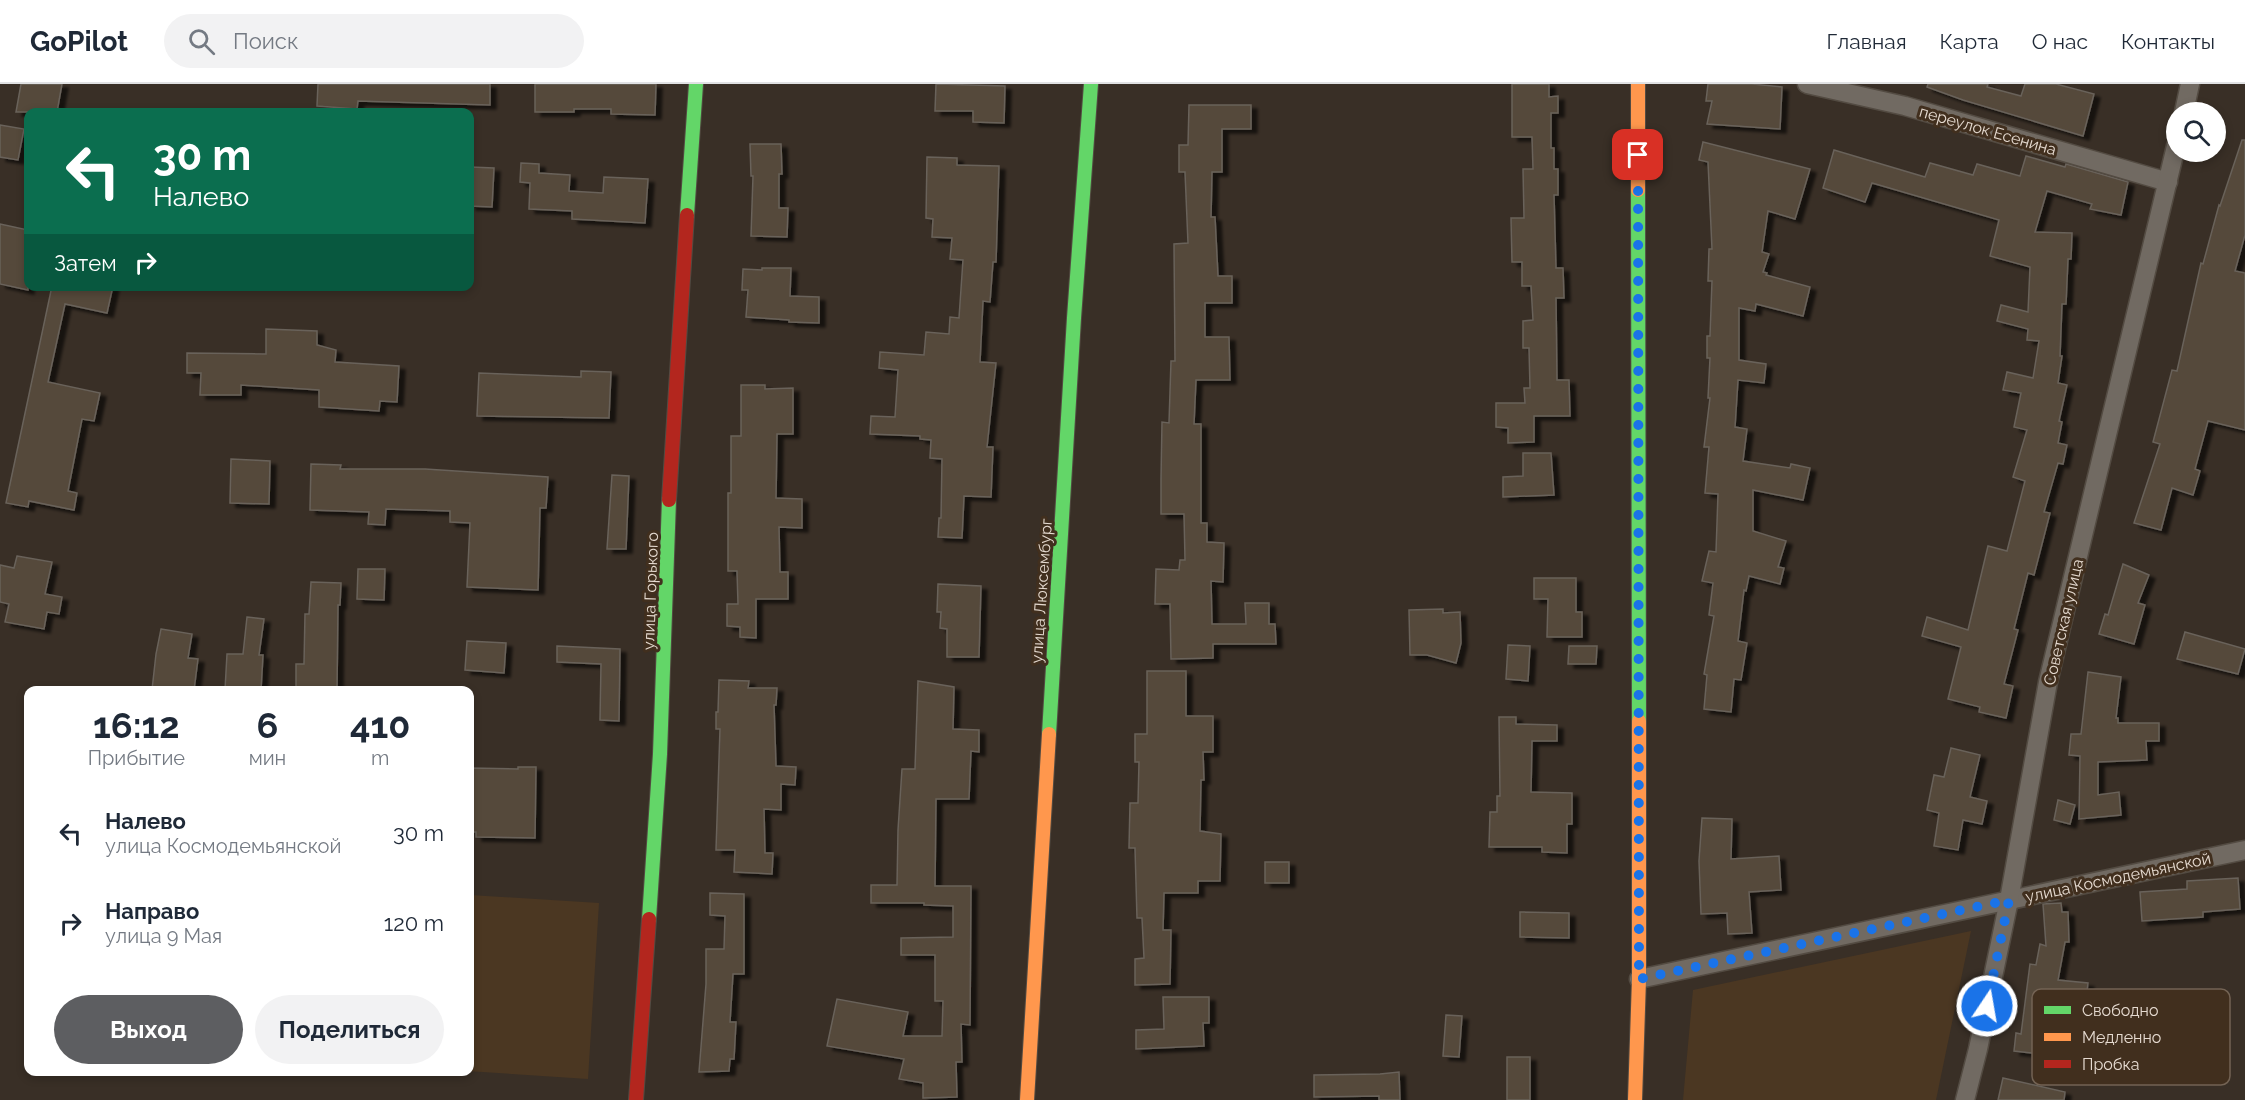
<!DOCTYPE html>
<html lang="ru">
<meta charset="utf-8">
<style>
body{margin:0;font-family:Raleway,sans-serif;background:#f2f2f3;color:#1f2937;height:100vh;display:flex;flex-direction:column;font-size:22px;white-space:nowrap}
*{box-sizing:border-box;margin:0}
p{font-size:20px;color:#747a83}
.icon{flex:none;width:33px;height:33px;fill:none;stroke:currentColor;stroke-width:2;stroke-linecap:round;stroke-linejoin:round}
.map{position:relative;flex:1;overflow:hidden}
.panel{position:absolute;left:24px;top:602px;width:450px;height:390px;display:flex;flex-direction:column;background:#fff;border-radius:12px;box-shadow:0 3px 9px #0003}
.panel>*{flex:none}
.guide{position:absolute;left:24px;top:24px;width:450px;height:183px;border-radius:12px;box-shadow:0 3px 9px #0003;background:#0b6e4f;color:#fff;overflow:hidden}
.buttons{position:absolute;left:2166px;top:18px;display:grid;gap:12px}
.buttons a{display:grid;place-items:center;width:60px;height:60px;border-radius:50%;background:#fff;box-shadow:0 3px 9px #0003;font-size:30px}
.pin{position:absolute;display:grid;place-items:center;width:51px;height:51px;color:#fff;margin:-26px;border-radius:12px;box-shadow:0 3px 9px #0006}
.me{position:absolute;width:66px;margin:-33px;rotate:12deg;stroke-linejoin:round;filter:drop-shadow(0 0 4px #0008)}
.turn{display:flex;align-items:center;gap:21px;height:126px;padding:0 30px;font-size:27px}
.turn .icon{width:78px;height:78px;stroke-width:2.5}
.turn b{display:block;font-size:42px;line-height:51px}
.then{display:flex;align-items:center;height:57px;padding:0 30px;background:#0003;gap:12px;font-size:22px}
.eta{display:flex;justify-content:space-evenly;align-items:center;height:102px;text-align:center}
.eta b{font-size:36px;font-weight:700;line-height:42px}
.action{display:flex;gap:12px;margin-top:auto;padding:12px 30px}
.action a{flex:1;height:69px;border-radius:36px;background:#5d5e61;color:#fff;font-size:24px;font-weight:700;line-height:69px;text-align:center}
.action a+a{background:#f2f2f3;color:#1f2937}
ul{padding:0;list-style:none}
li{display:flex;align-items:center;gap:18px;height:90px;padding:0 30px}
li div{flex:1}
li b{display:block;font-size:22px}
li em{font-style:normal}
header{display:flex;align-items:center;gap:36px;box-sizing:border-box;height:84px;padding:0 30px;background:#fff;border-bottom:2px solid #e0e1e3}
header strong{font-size:28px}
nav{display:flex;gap:33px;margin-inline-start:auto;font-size:21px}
.search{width:420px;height:54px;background:#f2f2f3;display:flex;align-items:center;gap:15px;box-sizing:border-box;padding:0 21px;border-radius:33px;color:#747a83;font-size:22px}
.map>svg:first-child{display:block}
</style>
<header>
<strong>GoPilot</strong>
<div class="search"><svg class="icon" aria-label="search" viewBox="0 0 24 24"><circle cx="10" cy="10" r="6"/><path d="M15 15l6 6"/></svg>Поиск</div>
<nav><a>Главная</a><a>Карта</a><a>О нас</a><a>Контакты</a></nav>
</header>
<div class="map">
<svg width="2245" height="1016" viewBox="0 0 2245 1016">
<defs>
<filter id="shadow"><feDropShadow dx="6" dy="4" stdDeviation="1.5" flood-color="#0009"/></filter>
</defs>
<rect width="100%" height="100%" fill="#392f26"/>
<g fill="#4b3722">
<polygon points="470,811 599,819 588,995 467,987 470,987"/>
<polygon points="1971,847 1936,1016 1683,1016 1693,906"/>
</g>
<g fill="#54483b" stroke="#69625a" stroke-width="1.5" filter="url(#shadow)">
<polygon points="21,0 62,0 57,28 16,28"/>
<polygon points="318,0 490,0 490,21 358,17 357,25 317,22"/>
<polygon points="535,0 656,0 655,31 611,30 611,25 574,25 574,28 535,28"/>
<polygon points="936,0 1005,2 1004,39 973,38 973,27 935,27"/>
<polygon points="1512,0 1549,0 1549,13 1558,12 1558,29 1551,29 1551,64 1554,64 1554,85 1558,85 1558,111 1554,111 1556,184 1563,184 1564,214 1556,214 1557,296 1569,296 1570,332 1534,332 1534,358 1508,359 1508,344 1496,343 1496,319 1525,319 1524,304 1530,304 1529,264 1523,264 1523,237 1533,236 1531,202 1522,202 1522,178 1512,178 1511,134 1524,134 1523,85 1533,85 1532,53 1512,53"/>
<polygon points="1708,0 1752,0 1782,3 1780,45 1707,40 1712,17 1706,17"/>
<polygon points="1928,0 1988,0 1987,3 2021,12 2025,0 2056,0 2094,10 2083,52 1963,16 1927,3"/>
<polygon points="1189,21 1251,21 1251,45 1222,45 1222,88 1212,88 1211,133 1215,133 1218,192 1232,192 1232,219 1205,219 1205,253 1229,253 1230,296 1196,296 1194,340 1201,340 1201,439 1207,439 1207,458 1224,459 1223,498 1211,497 1212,540 1246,540 1245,519 1269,519 1269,540 1275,540 1276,560 1213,560 1213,574 1171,575 1170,520 1155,520 1156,485 1179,486 1180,476 1185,476 1184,430 1161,430 1161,395 1162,338 1169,339 1171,277 1175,277 1174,160 1188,159 1185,88 1179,88 1179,61 1188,61"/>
<polygon points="0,41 24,45 18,76 0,73"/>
<polygon points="2242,56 2245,56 2245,151 2235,187 2245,189 2245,346 2208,337 2195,385 2200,387 2193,411 2172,404 2161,446 2134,439 2160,360 2153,358 2172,286 2177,287 2201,179 2203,180 2219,121 2220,122"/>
<polygon points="1703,58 1810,85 1795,135 1768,127 1762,168 1769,170 1763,188 1767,189 1766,191 1810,203 1803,232 1756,220 1755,227 1739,224 1739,276 1766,280 1764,299 1738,296 1735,343 1747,345 1743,377 1790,384 1791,380 1810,384 1803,416 1753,406 1753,447 1786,457 1778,483 1784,484 1780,500 1749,492 1746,507 1744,506 1738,557 1747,559 1741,596 1734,595 1731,628 1704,625 1707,591 1704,590 1714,532 1709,531 1713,499 1702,497 1709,467 1716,468 1718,410 1705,409 1709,363 1704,363 1710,314 1708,314 1710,274 1707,274 1707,252 1710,252 1712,197 1708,197 1709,165 1712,165 1708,78 1699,76"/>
<polygon points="750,60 781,60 782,90 779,90 779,124 788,124 787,153 751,152 753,92 751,92"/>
<polygon points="1834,66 1925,93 1930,79 1973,91 1977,80 2020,92 2026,72 2065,83 2066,80 2128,98 2121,131 2090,125 2092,120 2047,107 2035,148 2072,149 2071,175 2068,175 2066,220 2062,220 2060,272 2062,272 2058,299 2067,301 2059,337 2062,338 2058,359 2067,361 2063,380 2058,379 2044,428 2050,429 2034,491 2028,489 2014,545 2018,546 2004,600 2013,602 2006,634 1979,628 1980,623 1948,615 1961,563 1922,552 1927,533 1968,546 1988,462 2007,467 2025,397 2013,393 2027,346 2014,343 2021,309 2003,306 2007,288 2033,294 2039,257 2027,256 2028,245 1997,237 2001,221 2028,228 2030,183 1990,172 1999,136 1872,99 1865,118 1823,104"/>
<polygon points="927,73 957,74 957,81 999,82 996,178 993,178 990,218 983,217 980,278 996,279 987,363 993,363 991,413 964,412 962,454 938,453 939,434 941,434 942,375 930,374 931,356 920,355 920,352 870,350 871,332 895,333 898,286 879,284 880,268 924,271 926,248 949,250 950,233 959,234 963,176 950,175 952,154 932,153 933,135 926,134"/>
<polygon points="521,79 539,80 539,89 570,91 569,107 603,109 604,93 648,95 645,139 572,135 572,127 529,125 530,99 520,98"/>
<polygon points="470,83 494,84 492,123 470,122"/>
<polygon points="0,140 28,146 28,206 0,200"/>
<polygon points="762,184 791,184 790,212 819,213 819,239 789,238 789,236 746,233 748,206 742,206 743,185 762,186"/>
<polygon points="52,202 113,202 107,229 65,220 48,298 100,309 94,337 82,335 68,407 77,409 74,426 29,417 28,423 6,419"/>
<polygon points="266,245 317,247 317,261 336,266 335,278 399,282 397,318 380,317 379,327 319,323 319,306 241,301 241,311 200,311 201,289 187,289 187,269 266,270"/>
<polygon points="581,287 611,288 609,334 477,332 479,289 581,293"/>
<polygon points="741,301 765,301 765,305 793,304 793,350 777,350 776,414 802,415 802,444 779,443 780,488 788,488 788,515 756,515 756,554 740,553 740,543 727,542 727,520 738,520 737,487 728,487 728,409 731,409 731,352 741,352"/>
<polygon points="1523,369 1551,369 1554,411 1503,413 1503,393 1523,392"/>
<polygon points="231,375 270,377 269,420 230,419"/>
<polygon points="311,380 341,381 340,385 425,385 548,393 546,424 540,424 538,506 467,503 470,439 450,438 450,427 386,425 385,441 368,440 369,428 310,426"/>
<polygon points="612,391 629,392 626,465 607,465"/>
<polygon points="17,472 52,478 45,510 62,513 59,530 47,528 44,545 5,538 9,520 0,518 0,481 14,484"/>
<polygon points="2123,480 2149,491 2138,519 2145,521 2134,560 2099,550 2105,530 2108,531"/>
<polygon points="358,485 385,485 384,516 357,515"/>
<polygon points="1534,494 1576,494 1576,528 1582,528 1582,553 1547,553 1548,515 1534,515"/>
<polygon points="311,498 341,499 340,521 338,521 337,606 296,606 296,580 304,580 305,530 309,530"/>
<polygon points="938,500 981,502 979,573 947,573 947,545 940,544 941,528 937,528"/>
<polygon points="1443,525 1443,529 1460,528 1461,559 1456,579 1427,571 1410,571 1409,526"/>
<polygon points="247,533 264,535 259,571 263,571 261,606 225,606 227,570 243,570"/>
<polygon points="161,545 192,550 188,574 198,575 194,606 152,606 156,570"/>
<polygon points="2185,548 2245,565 2238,590 2177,575"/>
<polygon points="467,557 506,559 504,589 465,586"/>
<polygon points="1508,561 1530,562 1528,597 1506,595"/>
<polygon points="557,562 620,565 619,637 600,636 601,580 557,578"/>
<polygon points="1569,562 1597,562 1596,580 1568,580"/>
<polygon points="1147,587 1186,587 1186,632 1213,632 1213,668 1203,668 1204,696 1201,696 1200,747 1221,750 1220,797 1198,797 1198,809 1164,809 1163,846 1171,846 1170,900 1135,901 1135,875 1144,874 1142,834 1137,834 1135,764 1129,764 1130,719 1138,719 1139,678 1135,678 1135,650 1147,650"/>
<polygon points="2088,588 2121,593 2116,634 2118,634 2118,639 2159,639 2159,657 2146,657 2147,676 2098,678 2098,711 2119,708 2121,731 2079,735 2080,672 2069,671 2071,650 2081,650"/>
<polygon points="719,596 749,597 748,604 777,604 776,621 774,621 776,682 796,683 795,701 781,700 781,726 764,725 765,769 773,769 772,790 734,788 735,766 716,766 720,645 716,645 716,628 718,628"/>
<polygon points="918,597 954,603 953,645 979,646 979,668 971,667 969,715 936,715 935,802 971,802 970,941 961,940 962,978 956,978 957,1013 923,1014 923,999 899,995 904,975 827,962 837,915 908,928 903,952 942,952 943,917 935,917 935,871 901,871 901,854 953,853 953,822 924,821 924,819 871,819 871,801 897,801 898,746 902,685 915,685"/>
<polygon points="1499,633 1516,633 1516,640 1557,641 1557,657 1532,657 1531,708 1572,709 1572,740 1567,740 1567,769 1542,768 1542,763 1489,763 1490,728 1497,728 1497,712 1500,712"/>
<polygon points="1951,664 1980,671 1970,713 1987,717 1982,740 1963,736 1958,766 1934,762 1939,729 1927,726 1934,691 1944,693"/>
<polygon points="518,683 536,683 535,754 476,753 476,748 470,748 470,684 518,685"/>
<polygon points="2058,716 2075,721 2070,740 2054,736"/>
<polygon points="1702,734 1732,735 1731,775 1779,772 1781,806 1749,808 1752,849 1728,850 1727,829 1701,830 1699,777"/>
<rect x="1265" y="778" width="24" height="21"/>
<polygon points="2238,794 2240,825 2203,828 2203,833 2142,837 2140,808 2187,805 2187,797"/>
<polygon points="710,809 744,810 744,890 733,890 730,938 736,938 734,975 730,975 729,987 699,988 706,900 706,865 724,865 725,832 710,831"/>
<polygon points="2061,819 2062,828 2068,828 2069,858 2065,858 2058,896 2088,899 2085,923 2106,926 2097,986 2064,982 2065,973 2014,967 2016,949 2021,950 2030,880 2036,881 2040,860 2046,862 2043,820"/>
<polygon points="1520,828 1569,829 1569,854 1520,853"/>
<polygon points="1163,913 1209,913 1209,939 1203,939 1204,962 1136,965 1136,946 1164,945"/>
<polygon points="1446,931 1462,932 1459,973 1443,972"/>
<rect x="1507" y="973" width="23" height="43"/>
<polygon points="1399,988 1400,1016 1379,1016 1379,1012 1314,1013 1314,991 1380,990"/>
<polygon points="2003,994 2065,1008 2064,1016 1998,1016"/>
</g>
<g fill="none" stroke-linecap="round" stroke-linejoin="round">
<defs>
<g id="street">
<polyline points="1807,0 1905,22 2168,98"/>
<polyline points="2184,28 2190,0"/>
<polyline points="1639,895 2245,766"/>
<polyline points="1965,1016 1978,965 2009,816 2048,598 2176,62"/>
</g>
<g id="fast">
<polyline points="1638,106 1639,637"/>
<polyline points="687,131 696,0"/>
<polyline points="1049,650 1074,234 1091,0"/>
<polyline points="649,835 660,670 669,416"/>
</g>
<g id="slow">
<polyline points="1638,0 1638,106"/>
<polyline points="1027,1016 1049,650"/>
<polyline points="1635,1016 1639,895 1639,637"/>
</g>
<g id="jam">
<polyline points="669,416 687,131"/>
<polyline points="636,1016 649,835"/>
</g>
</defs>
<use href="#street" stroke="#534b42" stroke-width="21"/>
<use href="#fast" stroke="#534b42" stroke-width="16"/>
<use href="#slow" stroke="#534b42" stroke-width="16"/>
<use href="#jam" stroke="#534b42" stroke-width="16"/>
<use href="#street" stroke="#716a62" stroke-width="18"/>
<use href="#fast" stroke="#63d668" stroke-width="14"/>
<use href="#slow" stroke="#ff974d" stroke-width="14"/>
<use href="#jam" stroke="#b3261e" stroke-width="14"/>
</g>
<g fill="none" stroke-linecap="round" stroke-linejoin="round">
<polyline stroke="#1a73e8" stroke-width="10" stroke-dasharray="0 18" points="1638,71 1639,895 2009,816 1987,922"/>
</g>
<g text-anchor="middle" stroke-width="6" stroke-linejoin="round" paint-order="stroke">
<g font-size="16" fill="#e6dbd1" stroke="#412f1e">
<text transform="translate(1988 46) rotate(16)" y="6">переулок Есенина</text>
<text transform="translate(650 507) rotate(-88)" y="6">улица Горького</text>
<text transform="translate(1041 507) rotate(-86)" y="6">улица Люксембург</text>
<text transform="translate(2063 538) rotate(-77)" y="6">Советская улица</text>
<text transform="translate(2118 793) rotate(-12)" y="6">улица Космодемьянской</text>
</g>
</g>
<rect x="2032" y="905" width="198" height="96" rx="9" fill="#412f1e" stroke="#736354" stroke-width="1.5"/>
<rect x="2044" y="922" width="27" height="8" fill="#63d668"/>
<rect x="2044" y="949" width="27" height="8" fill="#ff974d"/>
<rect x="2044" y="976" width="27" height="8" fill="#b3261e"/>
<g font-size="16" fill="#e6dbd1">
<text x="2082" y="932">Свободно</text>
<text x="2082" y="959">Медленно</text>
<text x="2082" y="986">Пробка</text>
</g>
</svg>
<div class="buttons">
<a><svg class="icon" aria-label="search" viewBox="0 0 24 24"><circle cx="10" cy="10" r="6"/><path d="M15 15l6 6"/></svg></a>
</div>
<div class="pin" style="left:1638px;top:71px;background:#d93025"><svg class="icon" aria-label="arrive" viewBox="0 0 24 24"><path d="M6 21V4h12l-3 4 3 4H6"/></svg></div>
<svg class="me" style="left:1987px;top:922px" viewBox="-20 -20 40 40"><circle r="17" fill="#1a73e8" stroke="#fff" stroke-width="3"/><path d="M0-11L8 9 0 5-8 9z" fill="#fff"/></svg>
<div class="guide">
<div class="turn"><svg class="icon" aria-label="left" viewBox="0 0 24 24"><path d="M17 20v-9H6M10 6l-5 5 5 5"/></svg><div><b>30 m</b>Налево</div></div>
<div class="then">Затем<svg class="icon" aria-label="right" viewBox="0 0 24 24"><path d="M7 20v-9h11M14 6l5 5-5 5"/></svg></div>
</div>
<section class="panel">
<div class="eta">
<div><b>16:12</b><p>Прибытие</p></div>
<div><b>6</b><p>мин</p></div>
<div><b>410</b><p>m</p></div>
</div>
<ul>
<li><svg class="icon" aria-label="left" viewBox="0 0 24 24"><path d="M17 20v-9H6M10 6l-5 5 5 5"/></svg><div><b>Налево</b><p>улица Космодемьянской</p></div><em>30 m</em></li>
<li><svg class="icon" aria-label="right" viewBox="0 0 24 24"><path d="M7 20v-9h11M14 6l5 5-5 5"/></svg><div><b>Направо</b><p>улица 9 Мая</p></div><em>120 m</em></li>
</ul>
<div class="action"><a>Выход</a><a>Поделиться</a></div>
</section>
</div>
